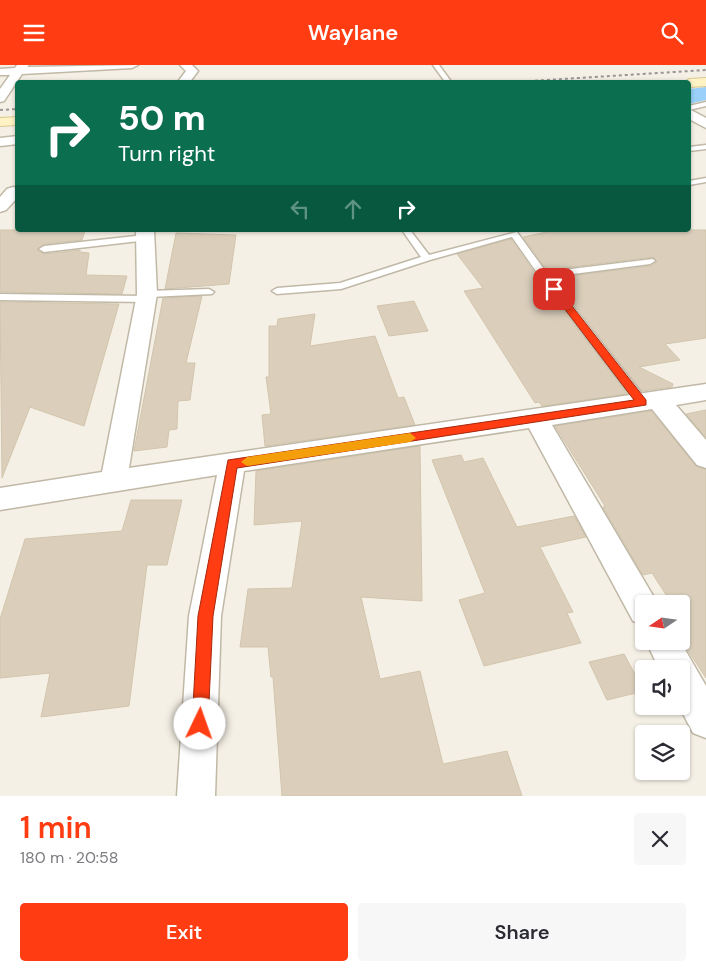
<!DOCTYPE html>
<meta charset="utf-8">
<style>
body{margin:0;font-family:"DM Sans",sans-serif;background:#f7f7f7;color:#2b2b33;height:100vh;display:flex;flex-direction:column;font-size:19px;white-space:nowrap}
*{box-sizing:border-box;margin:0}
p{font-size:16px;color:#7c7c81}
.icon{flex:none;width:28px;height:28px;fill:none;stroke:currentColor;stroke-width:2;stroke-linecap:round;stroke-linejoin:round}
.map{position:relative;height:731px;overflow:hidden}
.details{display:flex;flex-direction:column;background:#fff;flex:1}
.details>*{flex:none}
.banner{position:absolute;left:15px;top:15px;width:676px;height:152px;border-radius:5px;box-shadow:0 1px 4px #0004;background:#0b6e4f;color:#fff;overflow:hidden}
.needle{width:32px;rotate:257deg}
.controls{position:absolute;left:635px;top:530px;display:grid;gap:10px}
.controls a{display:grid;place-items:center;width:55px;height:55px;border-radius:5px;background:#fff;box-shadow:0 1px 4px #0004;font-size:25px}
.pin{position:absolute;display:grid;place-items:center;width:42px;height:42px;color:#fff;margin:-21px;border-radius:10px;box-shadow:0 2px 8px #0006}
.me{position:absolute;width:55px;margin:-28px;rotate:3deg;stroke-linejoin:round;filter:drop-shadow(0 0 4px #0008)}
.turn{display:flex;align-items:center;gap:18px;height:105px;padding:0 20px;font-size:22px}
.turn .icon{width:65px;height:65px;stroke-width:2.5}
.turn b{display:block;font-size:35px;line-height:42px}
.lanes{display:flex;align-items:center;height:48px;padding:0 20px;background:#0003;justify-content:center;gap:25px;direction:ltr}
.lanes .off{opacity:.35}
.round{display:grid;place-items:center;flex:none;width:52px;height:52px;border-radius:5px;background:#f7f7f7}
.summary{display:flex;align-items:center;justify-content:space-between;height:85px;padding:0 20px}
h1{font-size:30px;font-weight:600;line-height:38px;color:#ff3c12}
.cta{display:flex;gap:10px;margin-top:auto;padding:10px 20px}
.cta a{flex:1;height:58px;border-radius:5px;background:#ff3c12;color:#fff;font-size:20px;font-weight:600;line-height:58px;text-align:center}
.cta a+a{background:#f7f7f7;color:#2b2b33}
header{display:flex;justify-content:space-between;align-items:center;height:65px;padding:0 20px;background:#ff3c12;color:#fff;font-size:22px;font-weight:600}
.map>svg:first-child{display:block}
</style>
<header><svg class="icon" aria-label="menu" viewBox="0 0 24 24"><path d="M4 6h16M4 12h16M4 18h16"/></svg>Waylane<svg class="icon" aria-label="search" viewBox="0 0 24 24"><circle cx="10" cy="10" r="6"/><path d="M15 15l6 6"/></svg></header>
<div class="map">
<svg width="706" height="731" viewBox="0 0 706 731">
<rect width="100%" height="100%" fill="#f5f0e5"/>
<polygon fill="#9ad0f9" points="706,22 706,35 689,39 689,24"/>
<g fill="#dbcfbc" stroke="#d3c5ac">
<polygon points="0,165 85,165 82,175 44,179 37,185 44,189 80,185 80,187 89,188 86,210 127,211 122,229 0,227"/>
<polygon points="556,165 706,165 706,273 665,279 680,295 639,302 673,319 672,322 642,326 554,213 650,201 656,198 656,195 653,192 547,205 523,172"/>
<polygon points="176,168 236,170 229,219 165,224"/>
<polygon points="511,174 538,213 627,329 542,341 539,337 535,338 464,226 483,223 457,189"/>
<polygon points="202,231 186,298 195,298 190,335 178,336 177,364 169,365 167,382 134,386 163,233"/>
<polygon points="414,236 428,266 389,271 377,241"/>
<polygon points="0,237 119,239 84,361 30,342 2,413"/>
<polygon points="315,249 310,281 375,271 398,333 404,332 415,360 265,381 262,350 271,349 266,312 269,312 269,261 277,261 278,254"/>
<polygon points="706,345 706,372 686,349"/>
<polygon points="651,346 696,401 706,405 706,613 681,575 681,539 672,539 652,508 643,510 604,444 603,442 605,441 555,361"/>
<polygon points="420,381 422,536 361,532 380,614 420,606 443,699 507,686 522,731 282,731 273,612 271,612 268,582 240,582 248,524 292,523 302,456 254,460 256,406"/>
<polygon points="461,390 464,397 483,393 517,462 574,451 586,472 540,482 573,547 567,548 581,578 484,601 459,535 485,528 432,395"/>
<polygon points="131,435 182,435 167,500 147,500 129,641 41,652 50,608 0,613 0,554 25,474 122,466"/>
<polygon points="624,589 644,626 607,635 589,597"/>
</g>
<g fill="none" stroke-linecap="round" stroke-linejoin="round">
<defs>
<g id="lane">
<polygon points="433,0 439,0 452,18 446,18"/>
<polygon points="706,37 706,41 689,45 689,41"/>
<polygon points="706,80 706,84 689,86 689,82"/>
<polygon points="706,113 706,117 689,120 689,116"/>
<polygon points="402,165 410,165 429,190 517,167 546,207 653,194 655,196 650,199 550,212 646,334 648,337 646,340 638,340 540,212 512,172 430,195 341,224 277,229 272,226 277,223 340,218 421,192"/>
<polygon points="145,170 148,171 148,175 44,187 39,184 44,181"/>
<polygon points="209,224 214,227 212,229 150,232 150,236 146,237 0,235 0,229 143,231 144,227 147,226"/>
</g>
<g id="street">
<polygon points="17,0 29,0 27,2 138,0 132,3 22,9 4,36 0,37 0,24 10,10 0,10 0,4 15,3"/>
<polygon points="180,0 192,0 198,6 189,18 177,18 186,6"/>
<polygon points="689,44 706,53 706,63 689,54"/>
<polygon points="18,71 18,79 0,81 0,73"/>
<polygon points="13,122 18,123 18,132 6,145 0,147 0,132 7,124"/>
<polygon points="136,165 154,165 157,229 129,403 706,319 706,335 676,340 706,375 706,403 697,400 652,344 552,360 655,534 657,539 644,539 644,560 633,556 529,363 244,406 221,551 215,731 177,731 189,551 217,410 0,445 0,423 102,407 137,229"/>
<polygon points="646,576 680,576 706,621 706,673 693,668 679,641 681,641 681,604 659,604"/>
</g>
<g id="secondary">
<polygon points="706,13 706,21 689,22 689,18 683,18 689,14"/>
<polygon points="18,52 18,60 0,61 0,53"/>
</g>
</defs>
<use href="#lane" stroke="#c1b9a7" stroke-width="3"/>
<use href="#street" stroke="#c1b9a7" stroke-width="3"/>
<use href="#secondary" stroke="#dac88f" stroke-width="2"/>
<use href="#lane" fill="#fff" fill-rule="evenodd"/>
<use href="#street" fill="#fff" fill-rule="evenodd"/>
<use href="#secondary" fill="#fff2c5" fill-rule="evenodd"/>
<g stroke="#969696" stroke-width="2" stroke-dasharray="3 3" stroke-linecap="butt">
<polyline points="499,18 706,5"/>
<polyline points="0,45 18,44"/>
</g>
</g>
<polygon fill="#ff3c12" stroke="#a6270c" points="551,222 557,222 646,335 646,340 237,403 213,551 208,659 206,665 200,667 194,665 192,659 198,551 228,395 634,335 551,226"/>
<polygon fill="#f59e0b" points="410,368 416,373 410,377 247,401 241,397 247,392"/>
</svg>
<div class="controls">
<a><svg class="needle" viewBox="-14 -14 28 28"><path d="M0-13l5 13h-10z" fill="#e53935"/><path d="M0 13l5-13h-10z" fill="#7c7c81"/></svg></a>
<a><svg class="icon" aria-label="sound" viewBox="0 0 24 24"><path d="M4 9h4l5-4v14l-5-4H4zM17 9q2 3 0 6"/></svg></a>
<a><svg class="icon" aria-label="layers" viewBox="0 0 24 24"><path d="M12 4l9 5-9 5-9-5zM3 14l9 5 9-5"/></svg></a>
</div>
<div class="pin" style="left:554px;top:224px;background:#d93025"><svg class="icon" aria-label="arrive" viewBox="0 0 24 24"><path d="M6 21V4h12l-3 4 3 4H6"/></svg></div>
<svg class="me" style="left:200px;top:659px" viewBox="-20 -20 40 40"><circle r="19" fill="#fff"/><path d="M0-13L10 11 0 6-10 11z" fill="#ff3c12"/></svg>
<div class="banner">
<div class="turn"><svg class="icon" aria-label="right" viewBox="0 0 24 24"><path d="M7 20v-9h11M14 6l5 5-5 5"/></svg><div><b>50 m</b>Turn right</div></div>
<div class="lanes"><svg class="icon off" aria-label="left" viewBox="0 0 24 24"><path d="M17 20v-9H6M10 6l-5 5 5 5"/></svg><svg class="icon off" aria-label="ahead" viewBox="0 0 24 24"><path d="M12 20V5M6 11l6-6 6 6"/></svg><svg class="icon" aria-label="right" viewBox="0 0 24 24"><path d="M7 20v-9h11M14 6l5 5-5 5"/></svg></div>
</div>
</div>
<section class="details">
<div class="summary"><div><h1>1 min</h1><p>180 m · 20:58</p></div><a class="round"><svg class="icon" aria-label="close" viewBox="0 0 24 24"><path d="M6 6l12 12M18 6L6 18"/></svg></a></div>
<div class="cta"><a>Exit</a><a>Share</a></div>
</section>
